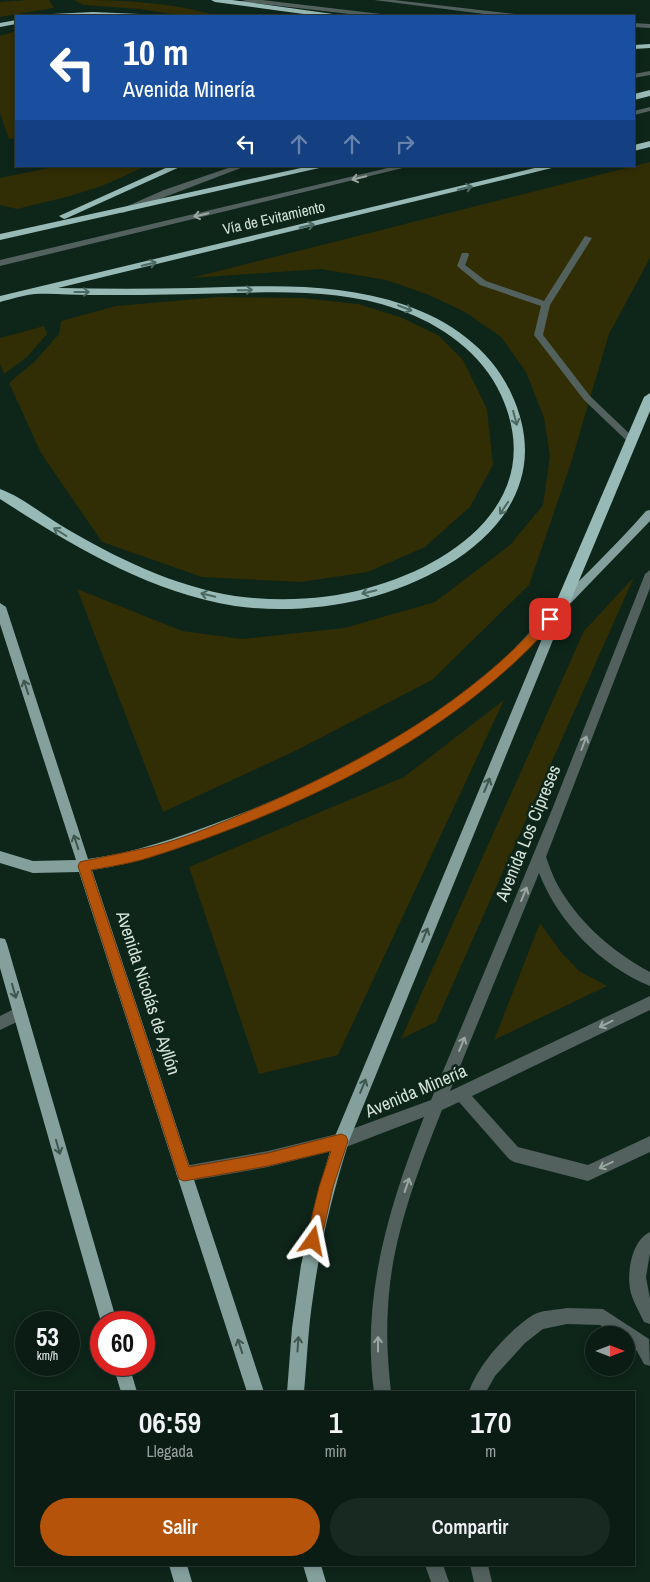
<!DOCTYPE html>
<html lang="es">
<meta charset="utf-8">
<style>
body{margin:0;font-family:"Archivo Narrow",sans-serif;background:#182922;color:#f1f3f6;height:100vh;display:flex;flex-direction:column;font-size:19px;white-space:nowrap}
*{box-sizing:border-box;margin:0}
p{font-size:16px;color:#99a1a0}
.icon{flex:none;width:28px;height:28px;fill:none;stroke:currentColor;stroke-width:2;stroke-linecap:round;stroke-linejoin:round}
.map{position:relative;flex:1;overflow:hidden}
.sheet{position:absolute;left:15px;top:1391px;width:620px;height:175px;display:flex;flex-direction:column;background:#0a1c14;border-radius:0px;box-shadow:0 2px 8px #0003,0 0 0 1px #2a3a34}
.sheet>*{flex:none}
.hud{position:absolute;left:15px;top:15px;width:620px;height:152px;border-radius:0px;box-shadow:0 2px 8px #0003,0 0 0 1px #2a3a34;background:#1a4fa0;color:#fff;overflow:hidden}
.needle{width:32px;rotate:90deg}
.tools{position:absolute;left:585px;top:1326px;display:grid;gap:10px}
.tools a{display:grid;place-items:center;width:50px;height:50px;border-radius:50%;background:#0a1c14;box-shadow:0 2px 8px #0003,0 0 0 1px #2a3a34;font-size:25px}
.speed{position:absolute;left:15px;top:1311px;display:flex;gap:10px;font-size:25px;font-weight:700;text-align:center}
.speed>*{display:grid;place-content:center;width:65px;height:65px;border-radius:50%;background:#0a1c14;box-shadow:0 2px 8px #0003,0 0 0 1px #2a3a34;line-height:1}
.speed small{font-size:12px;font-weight:400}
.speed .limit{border:8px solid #d22;background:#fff;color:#111}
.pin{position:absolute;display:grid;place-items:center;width:42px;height:42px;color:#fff;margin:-21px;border-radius:10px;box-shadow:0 2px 8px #0006}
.me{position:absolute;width:55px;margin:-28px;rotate:12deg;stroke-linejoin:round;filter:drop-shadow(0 0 4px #0008)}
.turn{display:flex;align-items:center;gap:18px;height:105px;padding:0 25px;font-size:22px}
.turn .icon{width:65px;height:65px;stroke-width:2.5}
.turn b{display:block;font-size:35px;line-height:42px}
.lanes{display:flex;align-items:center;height:48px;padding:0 25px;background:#0003;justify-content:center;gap:25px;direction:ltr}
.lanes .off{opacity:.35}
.eta{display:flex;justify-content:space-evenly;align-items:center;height:85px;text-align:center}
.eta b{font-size:30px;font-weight:600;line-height:35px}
.action{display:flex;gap:10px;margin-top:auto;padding:10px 25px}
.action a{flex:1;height:58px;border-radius:30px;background:#b45309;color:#fff;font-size:20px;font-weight:600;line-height:58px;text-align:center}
.action a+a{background:#182922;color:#f1f3f6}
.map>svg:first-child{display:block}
</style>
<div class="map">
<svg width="650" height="1582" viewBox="0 0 650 1582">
<rect width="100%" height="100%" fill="#0e251a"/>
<g fill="#312d05">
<polygon points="27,0 49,0 54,8 0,17 0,2"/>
<path d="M 74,0 C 124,0 170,2 218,16 L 184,16 L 140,9 L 84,5 Z"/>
<polygon points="16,31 16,138 9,139 0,113 0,36"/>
<polygon points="650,162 650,258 609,334 570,466 529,585 432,680 297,750 163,812 77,589 182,631 242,639 344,628 435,602 510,545 543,505 550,456 544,418 526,372 501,337 465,312 429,295 386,280 321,269 191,278"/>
<polygon points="58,166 146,166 102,186 70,196 17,209 0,205 0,178"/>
<polygon points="219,297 302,298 358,304 400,317 438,335 463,360 487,409 493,465 470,507 425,547 368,572 301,582 202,577 102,542 41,453 9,383 35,361 59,334 61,321 116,306"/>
<polygon points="44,326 47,334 27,357 4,374 0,364 0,338"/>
<polygon points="634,577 436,1022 401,1039 584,631"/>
<polygon points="504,700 338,1055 259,1074 189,867 404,777"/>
<polygon points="540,923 561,952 579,971 607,986 494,1040"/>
</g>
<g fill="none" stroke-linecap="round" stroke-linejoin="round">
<g fill="#52605e" fill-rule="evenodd">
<polygon points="246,0 262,0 381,14 384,16 367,16 254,3 237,5 234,3"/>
<polygon points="374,0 394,0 515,14 518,16 500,16"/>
<polygon points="634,23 650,24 650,28 634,27"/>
<polygon points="650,71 650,75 634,78 634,74"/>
<polygon points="650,107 650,111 634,115 634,111"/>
<polygon points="234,166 246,166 123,213 116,211 164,190"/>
<polygon points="396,166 411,166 0,266 0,260"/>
<polygon points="585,236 592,238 550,305 543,335 590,396 634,438 634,442 628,442 584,400 534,335 541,306 480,285 457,266 462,253 468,253 469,255 465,265 486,281 544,301"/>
<path d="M 650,570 L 650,588 L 546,857 C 549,865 552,874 556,882 C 577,921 611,951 650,972 L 650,986 C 601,966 558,922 539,873 L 450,1091 L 650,996 L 650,1010 L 472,1096 L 518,1147 L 588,1165 L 650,1136 L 650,1152 L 588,1181 L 514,1162 L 509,1159 L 459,1102 L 442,1110 C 417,1173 391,1240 388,1308 C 386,1337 388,1364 391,1392 L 374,1392 C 361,1297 389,1206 424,1117 L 341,1149 L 268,1167 L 184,1182 L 179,1179 L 176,1174 L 179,1169 L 184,1166 L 268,1151 L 341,1133 L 431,1100 L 551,812 L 645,574 Z"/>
<polygon points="20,1006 25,1008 27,1013 25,1018 0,1030 0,1016"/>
<path d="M 650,1232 L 650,1253 L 646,1277 L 650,1299 L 650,1324 L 644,1322 C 639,1311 632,1300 630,1289 C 627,1271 632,1240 650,1232 Z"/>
<path d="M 567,1308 L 603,1309 L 649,1339 L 650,1366 L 644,1364 L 637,1351 L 626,1343 L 626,1335 L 614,1335 L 600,1325 L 567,1324 L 543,1329 L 525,1343 L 495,1376 L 486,1392 L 469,1392 C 477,1366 509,1330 533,1315 C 542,1310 556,1310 567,1308 Z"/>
<polygon points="425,1565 443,1565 449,1582 431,1582"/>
<polygon points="470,1565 488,1565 492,1582 474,1582"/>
</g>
<g fill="#84a09d" fill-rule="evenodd">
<path d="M 650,510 L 650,521 L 566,608 L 349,1141 C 333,1192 320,1244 313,1297 C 308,1329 307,1361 304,1392 L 287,1392 L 292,1328 L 301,1265 L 315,1203 L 333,1141 L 546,629 C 459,725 343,787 222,832 C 180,848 137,864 92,870 L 264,1392 L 247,1392 L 79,872 L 33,873 L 0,863 L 0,851 L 33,861 L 76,860 L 0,624 L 0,603 L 6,607 L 88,859 C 133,853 176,838 219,822 C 314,787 406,740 485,675 C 512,654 533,628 557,603 C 587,573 618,543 646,511 Z"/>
<polygon points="0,938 5,939 7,944 117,1322 101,1322 0,968"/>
<polygon points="113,1365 129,1365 137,1392 121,1392"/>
<polygon points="169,1565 187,1565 192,1582 174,1582"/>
<polygon points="303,1565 321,1565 326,1582 308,1582"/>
</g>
<g fill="#98bab6" fill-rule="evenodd">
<polygon points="211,0 232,0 333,14 337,16 318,16 215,2"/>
<polygon points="93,12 139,14 143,16 48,16 52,14"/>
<polygon points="16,20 16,24 0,27 0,23"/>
<polygon points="650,44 650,48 634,49 634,45"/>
<polygon points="650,90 650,96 634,100 634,94"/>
<polygon points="650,141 650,147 634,151 634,145"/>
<polygon points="170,166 182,166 67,218 64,219 59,216"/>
<polygon points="310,166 328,166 0,240 0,234"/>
<path d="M 543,166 L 560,166 L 58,288 C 103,289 149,289 194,288 C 265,286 336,281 405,305 C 449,320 491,349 511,393 C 563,503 460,575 364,599 C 323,609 277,612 235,606 C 148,592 73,546 0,499 L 0,489 C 22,497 42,514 62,526 C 116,558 173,586 235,596 C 278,602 326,600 368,588 C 456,564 548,498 501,395 C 482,353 441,324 397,309 C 331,286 261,293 193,294 C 159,295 124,295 90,295 C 72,295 53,293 35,294 C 24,295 11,299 0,302 L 0,296 Z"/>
<polygon points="650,393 650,411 568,607 566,611 556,611 554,607 644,397"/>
</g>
</g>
<defs><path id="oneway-shaft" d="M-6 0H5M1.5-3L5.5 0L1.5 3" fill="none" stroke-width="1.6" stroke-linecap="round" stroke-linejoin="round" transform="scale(1.25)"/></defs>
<g stroke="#9aa8a2">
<use href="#oneway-shaft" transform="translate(359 178) rotate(166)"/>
<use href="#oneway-shaft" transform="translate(201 215) rotate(167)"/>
<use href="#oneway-shaft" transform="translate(584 743) rotate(-69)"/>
<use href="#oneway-shaft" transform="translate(524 894) rotate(-68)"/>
<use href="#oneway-shaft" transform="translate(606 1024) rotate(154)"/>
<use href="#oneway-shaft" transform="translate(462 1044) rotate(-68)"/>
<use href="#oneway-shaft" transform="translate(606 1165) rotate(155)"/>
<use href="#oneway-shaft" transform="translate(407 1185) rotate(-71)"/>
<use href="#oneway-shaft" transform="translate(378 1344) rotate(-90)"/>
</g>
<g stroke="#4c6860">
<use href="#oneway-shaft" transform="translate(465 188) rotate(-13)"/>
<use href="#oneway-shaft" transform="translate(307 226) rotate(-13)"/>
<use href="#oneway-shaft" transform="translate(149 264) rotate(-13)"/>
<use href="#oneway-shaft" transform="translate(245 290) rotate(-1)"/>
<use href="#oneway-shaft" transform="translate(82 292)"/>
<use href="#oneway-shaft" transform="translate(405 308) rotate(21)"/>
<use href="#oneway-shaft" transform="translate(515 418) rotate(75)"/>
<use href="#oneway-shaft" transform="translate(504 508) rotate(124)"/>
<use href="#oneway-shaft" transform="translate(60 532) rotate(-148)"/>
<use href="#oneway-shaft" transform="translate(369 592) rotate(167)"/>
<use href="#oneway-shaft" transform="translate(208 595) rotate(-167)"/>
</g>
<g stroke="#3d564e">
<use href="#oneway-shaft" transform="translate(26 687) rotate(-108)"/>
<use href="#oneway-shaft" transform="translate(487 785) rotate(-68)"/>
<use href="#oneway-shaft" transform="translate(76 842) rotate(-108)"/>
<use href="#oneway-shaft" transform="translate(425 935) rotate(-68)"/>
<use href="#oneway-shaft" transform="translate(14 991) rotate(74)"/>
<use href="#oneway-shaft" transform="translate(363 1086) rotate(-68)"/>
<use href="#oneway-shaft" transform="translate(58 1147) rotate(74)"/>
<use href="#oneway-shaft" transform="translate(298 1344) rotate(-86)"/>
<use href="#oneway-shaft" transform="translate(240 1346) rotate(-108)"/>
</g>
<path fill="#b45309" stroke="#753606" d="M 550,615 L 554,616 L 554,622 C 453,737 298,810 154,856 C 134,863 112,866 91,870 L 189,1167 L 268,1153 L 341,1134 L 346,1136 L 348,1141 L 333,1187 L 321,1241 L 318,1246 L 313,1248 L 308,1246 L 306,1241 L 319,1187 L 331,1151 L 268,1166 L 184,1181 L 179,1179 L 78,866 L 80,862 L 84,861 C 106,856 129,852 151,847 C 191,837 230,819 268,803 C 371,757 471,701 546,616 Z"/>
<g text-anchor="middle" stroke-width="5" stroke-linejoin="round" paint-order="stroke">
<g font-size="15" fill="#d4e2d9" stroke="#0e251a">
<text transform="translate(274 218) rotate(-13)" y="5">Vía de Evitamiento</text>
</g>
<g font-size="18" fill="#d4e2d9" stroke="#0e251a">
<text transform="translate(528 833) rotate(-68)" y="6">Avenida Los Cipreses</text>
<text transform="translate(148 993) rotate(72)" y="6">Avenida Nicolás de Ayllón</text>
<text transform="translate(416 1091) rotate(-23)" y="6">Avenida Minería</text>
</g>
</g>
</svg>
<div class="tools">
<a><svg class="needle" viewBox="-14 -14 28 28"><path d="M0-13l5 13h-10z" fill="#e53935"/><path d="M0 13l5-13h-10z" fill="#99a1a0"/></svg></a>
</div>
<div class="speed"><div>53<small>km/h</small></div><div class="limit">60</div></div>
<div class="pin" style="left:550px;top:619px;background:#d93025"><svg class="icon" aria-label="arrive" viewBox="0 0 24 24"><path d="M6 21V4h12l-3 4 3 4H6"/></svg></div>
<svg class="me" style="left:313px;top:1241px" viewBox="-20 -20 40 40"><path d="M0-17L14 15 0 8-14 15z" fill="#b45309" stroke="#fff" stroke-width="4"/></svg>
<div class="hud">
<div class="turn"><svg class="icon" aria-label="left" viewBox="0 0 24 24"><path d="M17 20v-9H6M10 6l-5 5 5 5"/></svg><div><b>10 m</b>Avenida Minería</div></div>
<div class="lanes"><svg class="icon" aria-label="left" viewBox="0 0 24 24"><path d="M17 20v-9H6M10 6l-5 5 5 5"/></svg><svg class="icon off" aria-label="ahead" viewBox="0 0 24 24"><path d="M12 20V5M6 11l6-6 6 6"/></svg><svg class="icon off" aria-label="ahead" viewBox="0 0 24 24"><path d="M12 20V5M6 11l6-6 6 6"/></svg><svg class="icon off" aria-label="right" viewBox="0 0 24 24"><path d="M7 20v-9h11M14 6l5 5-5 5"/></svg></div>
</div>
<section class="sheet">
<div class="eta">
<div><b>06:59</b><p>Llegada</p></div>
<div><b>1</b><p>min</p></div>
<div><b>170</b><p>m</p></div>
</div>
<div class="action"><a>Salir</a><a>Compartir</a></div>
</section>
</div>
